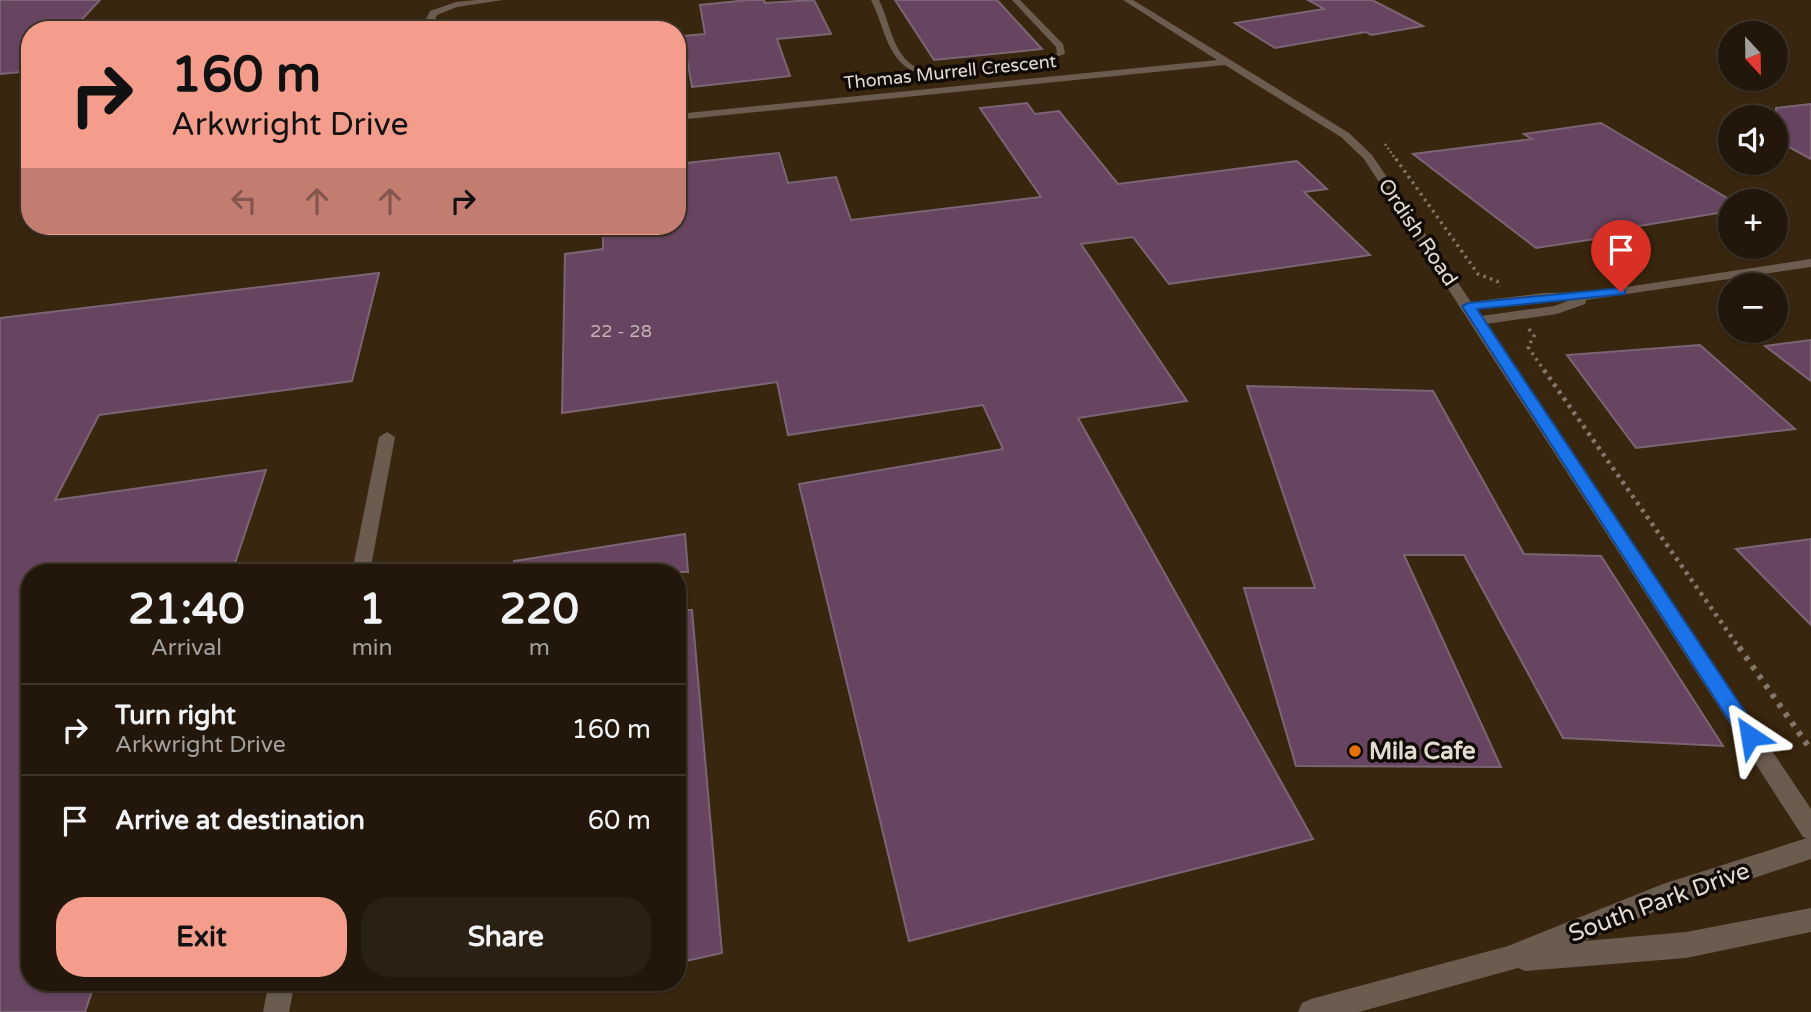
<!DOCTYPE html>
<meta charset="utf-8">
<style>
body{margin:0;font-family:"Varela Round",sans-serif;background:#2a2013;color:#f1f3f6;height:100vh;display:flex;flex-direction:column;font-size:26px;white-space:nowrap}
*{box-sizing:border-box;margin:0}
p{font-size:23px;color:#a29f9c}
.icon{flex:none;width:38px;height:38px;fill:none;stroke:currentColor;stroke-width:2;stroke-linecap:round;stroke-linejoin:round}
.map{position:relative;flex:1;overflow:hidden}
.sheet{position:absolute;left:21px;top:564px;width:665px;height:427px;display:flex;flex-direction:column;background:#22170a;border-radius:28px;box-shadow:0 2px 5px #0004,0 0 0 2px #3f362b}
.sheet>*{flex:none}
.hud{position:absolute;left:21px;top:21px;width:665px;height:214px;border-radius:28px;box-shadow:0 2px 5px #0004,0 0 0 2px #3f362b;background:#f49d8c;color:#111;overflow:hidden}
.needle{width:46px;rotate:158deg}
.fabs{position:absolute;left:1718px;top:21px;display:grid;gap:14px}
.fabs a{display:grid;place-items:center;width:70px;height:70px;border-radius:50%;background:#22170a;box-shadow:0 2px 5px #0004,0 0 0 2px #3f362b;font-size:35px}
.pin{position:absolute;display:grid;place-items:center;width:60px;height:60px;color:#fff;margin:-72px -30px;border-radius:50% 50% 50% 0;rotate:-45deg;box-shadow:0 0 7px #0007}
.pin .icon{rotate:45deg}
.me{position:absolute;width:77px;margin:-38px;rotate:327deg;stroke-linejoin:round;filter:drop-shadow(0 0 5px #0008)}
.turn{display:flex;align-items:center;gap:24px;height:147px;padding:0 35px;font-size:32px}
.turn .icon{width:91px;height:91px;stroke-width:2.5}
.turn b{display:block;font-size:49px;line-height:60px}
.lanes{display:flex;align-items:center;height:66px;padding:0 35px;background:#0003;justify-content:center;gap:35px;direction:ltr}
.lanes .off{opacity:.35}
.eta{display:flex;justify-content:space-evenly;align-items:center;height:119px;text-align:center}
.eta b{font-size:42px;font-weight:700;line-height:49px}
.button{display:flex;gap:14px;margin-top:auto;padding:14px 35px}
.button a{flex:1;height:80px;border-radius:28px;background:#f49d8c;color:#111;font-size:28px;font-weight:700;line-height:80px;text-align:center}
.button a+a{background:#2a2013;color:#f1f3f6}
ul{padding:0;list-style:none}
li{display:flex;align-items:center;gap:21px;height:91px;padding:0 35px;border-top:2px solid #3f362b}
li div{flex:1}
li b{display:block;font-size:26px}
li em{font-style:normal}
.map>svg:first-child{display:block}
</style>
<div class="map">
<svg width="1811" height="1012" viewBox="0 0 1811 1012">
<rect width="100%" height="100%" fill="#2d1f0d"/>
<path fill="#38260e" fill-rule="evenodd" d="M 0,0 L 1811,0 L 1811,1012 L 0,1012 ZM 30,30 L 677,30 L 677,226 L 30,226 ZM 1731,33 L 1776,33 L 1776,79 L 1731,79 ZM 1731,117 L 1776,117 L 1776,163 L 1731,163 ZM 1731,201 L 1776,201 L 1776,247 L 1731,247 ZM 1731,285 L 1776,285 L 1776,331 L 1731,331 ZM 30,572 L 677,572 L 677,982 L 30,982 Z"/>
<g fill="#67445f" stroke="#7b6575" stroke-width="2">
<polygon points="0,0 100,0 72,30 30,30 30,71 0,74"/>
<polygon points="749,0 764,0 765,3 814,0 831,34 777,39 790,76 692,87 683,36 705,34 700,5"/>
<polygon points="895,0 997,0 1042,49 934,60"/>
<polygon points="1308,0 1372,0 1423,26 1371,35 1366,32 1275,48 1235,23 1324,9"/>
<polygon points="1027,103 1035,114 1059,111 1118,184 1297,161 1327,189 1304,192 1370,255 1169,284 1133,237 1081,244 1187,401 1078,418 1313,839 909,941 799,484 1003,449 983,405 788,435 777,382 562,413 565,254 603,249 603,226 677,226 677,164 779,153 788,183 836,177 851,220 1041,197 980,108"/>
<polygon points="1811,104 1811,159 1776,140 1776,108"/>
<polygon points="1601,123 1732,201 1731,211 1633,227 1641,232 1536,248 1413,154 1532,139 1524,134"/>
<polygon points="379,273 352,381 99,415 55,500 266,470 232,572 30,572 30,982 95,982 85,1012 0,1012 0,318"/>
<polygon points="1811,340 1811,381 1765,346"/>
<polygon points="1700,345 1795,429 1636,448 1567,355"/>
<polygon points="1247,386 1433,391 1524,554 1601,556 1723,746 1563,738 1464,555 1404,555 1501,767 1296,766 1244,588 1315,588"/>
<polygon points="685,534 688,572 515,572 514,561"/>
<polygon points="1811,539 1811,625 1736,549"/>
<polygon points="677,610 692,610 722,953 677,963"/>
</g>
<g fill="none" stroke-linecap="round" stroke-linejoin="round">
<polyline stroke="#827768" stroke-width="2.5" stroke-dasharray="2 2.5" stroke-linecap="butt" points="1385,144 1397,161"/>
<g stroke="#827768" stroke-width="3.5" stroke-dasharray="2.5 4.5" stroke-linecap="butt">
<polyline points="1396,159 1478,274 1497,281 1500,287"/>
<polyline points="1529,329 1534,336 1528,347 1545,372"/>
</g>
<polyline stroke="#827768" stroke-width="4.5" stroke-dasharray="3.5 5" stroke-linecap="butt" points="1544,370 1740,649"/>
<polyline stroke="#827768" stroke-width="6" stroke-dasharray="4.5 7" stroke-linecap="butt" points="1739,647 1811,750"/>
<path fill="#6a5c4f" fill-rule="evenodd" d="M 871,0 L 879,0 C 891,24 893,61 923,70 L 1026,62 L 1057,53 L 1056,47 L 1012,0 L 1020,0 L 1063,44 L 1065,54 L 1026,66 L 920,74 C 887,64 885,27 871,0 Z"/>
<g fill="#6a5c4f" fill-rule="evenodd">
<polygon points="476,0 503,0 457,7 437,15 431,30 421,30 430,11 456,2"/>
<path d="M 1123,0 L 1133,0 L 1349,133 L 1372,155 L 1471,302 L 1543,293 L 1593,292 L 1811,259 L 1811,267 L 1586,300 L 1585,304 L 1557,314 L 1486,324 L 1811,809 L 1811,859 L 1663,908 L 1584,941 L 1686,932 L 1811,908 L 1811,932 L 1686,958 L 1525,971 L 1518,968 L 1359,1012 L 1298,1012 L 1302,1003 L 1311,999 L 1508,946 L 1663,884 L 1807,838 L 1803,837 L 1364,159 L 1341,137 L 1225,65 L 677,120 L 677,114 L 1217,60 ZM 1543,301 L 1568,301 L 1554,306 L 1481,316 L 1476,309 Z"/>
<polygon points="387,432 395,437 370,572 352,572 379,437"/>
<polygon points="269,982 295,982 289,1012 263,1012"/>
</g>
</g>
<polygon fill="#1a73e8" stroke="#114b97" stroke-width="2" points="1621,288 1625,289 1625,294 1477,309 1757,730 1760,736 1757,742 1750,745 1743,742 1462,306 1468,303"/>
<circle fill="#e8710a" stroke="#100a04" stroke-width="2.5" cx="1355" cy="751" r="7"/>
<g text-anchor="middle" stroke-width="7" stroke-linejoin="round" paint-order="stroke">
<g font-size="18" fill="#e4dbd0" stroke="#100a04">
<text transform="translate(950 72) rotate(-6)" y="6">Thomas Murrell Crescent</text>
</g>
<g font-size="18" fill="#c5b5b4">
<text x="621" y="337">22 - 28</text>
</g>
<g font-size="21" fill="#e4dbd0" stroke="#100a04">
<text transform="translate(1418 232) rotate(56)" y="7">Ordish Road</text>
</g>
<g font-size="24" font-weight="bold" fill="#e4dbd0" stroke="#100a04" text-anchor="start">
<text x="1369" y="759">Mila Cafe</text>
</g>
<g font-size="24" fill="#e4dbd0" stroke="#100a04">
<text transform="translate(1659 902) rotate(-20)" y="8">South Park Drive</text>
</g>
</g>
</svg>
<div class="fabs">
<a><svg class="needle" viewBox="-14 -14 28 28"><path d="M0-13l5 13h-10z" fill="#e53935"/><path d="M0 13l5-13h-10z" fill="#a29f9c"/></svg></a>
<a><svg class="icon" aria-label="sound" viewBox="0 0 24 24"><path d="M4 9h4l5-4v14l-5-4H4zM17 9q2 3 0 6"/></svg></a>
<a>+</a>
<a>−</a>
</div>
<div class="pin" style="left:1621px;top:292px;background:#d93025"><svg class="icon" aria-label="arrive" viewBox="0 0 24 24"><path d="M6 21V4h12l-3 4 3 4H6"/></svg></div>
<svg class="me" style="left:1750px;top:736px" viewBox="-20 -20 40 40"><path d="M0-17L14 15 0 8-14 15z" fill="#1a73e8" stroke="#fff" stroke-width="4"/></svg>
<div class="hud">
<div class="turn"><svg class="icon" aria-label="right" viewBox="0 0 24 24"><path d="M7 20v-9h11M14 6l5 5-5 5"/></svg><div><b>160 m</b>Arkwright Drive</div></div>
<div class="lanes"><svg class="icon off" aria-label="left" viewBox="0 0 24 24"><path d="M17 20v-9H6M10 6l-5 5 5 5"/></svg><svg class="icon off" aria-label="ahead" viewBox="0 0 24 24"><path d="M12 20V5M6 11l6-6 6 6"/></svg><svg class="icon off" aria-label="ahead" viewBox="0 0 24 24"><path d="M12 20V5M6 11l6-6 6 6"/></svg><svg class="icon" aria-label="right" viewBox="0 0 24 24"><path d="M7 20v-9h11M14 6l5 5-5 5"/></svg></div>
</div>
<section class="sheet">
<div class="eta">
<div><b>21:40</b><p>Arrival</p></div>
<div><b>1</b><p>min</p></div>
<div><b>220</b><p>m</p></div>
</div>
<ul>
<li><svg class="icon" aria-label="right" viewBox="0 0 24 24"><path d="M7 20v-9h11M14 6l5 5-5 5"/></svg><div><b>Turn right</b><p>Arkwright Drive</p></div><em>160 m</em></li>
<li><svg class="icon" aria-label="arrive" viewBox="0 0 24 24"><path d="M6 21V4h12l-3 4 3 4H6"/></svg><div><b>Arrive at destination</b></div><em>60 m</em></li>
</ul>
<div class="button"><a>Exit</a><a>Share</a></div>
</section>
</div>
